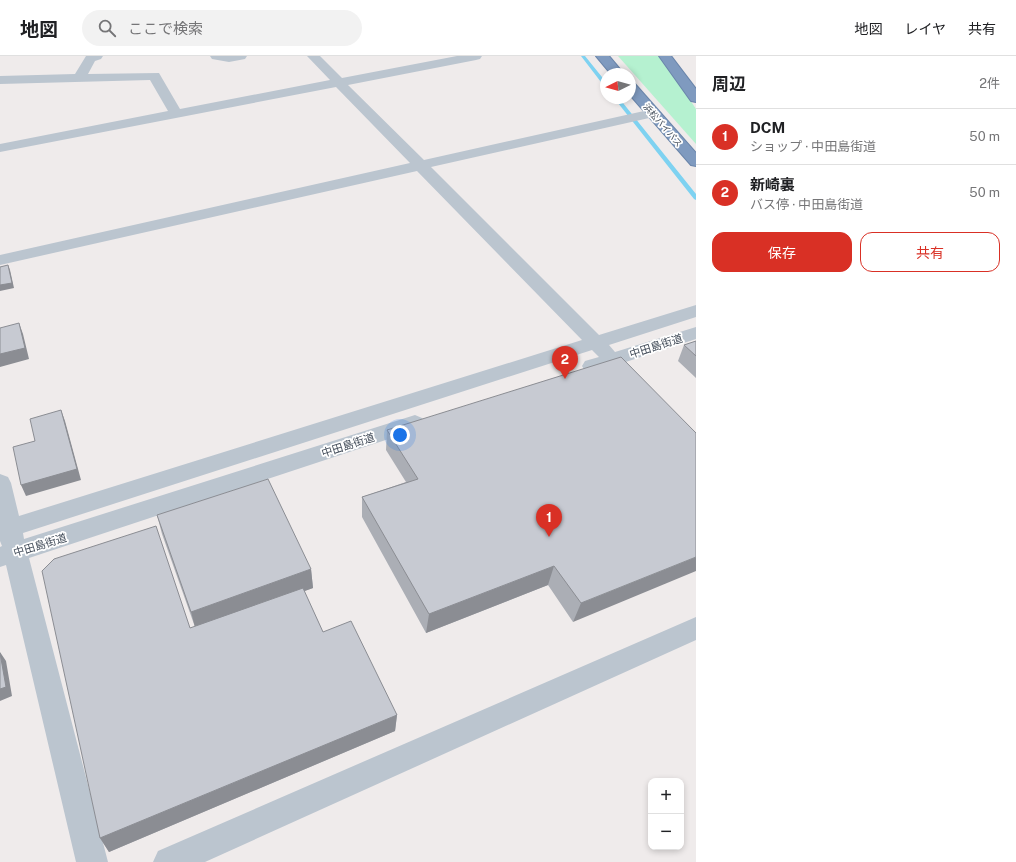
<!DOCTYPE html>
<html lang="ja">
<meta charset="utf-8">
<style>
:root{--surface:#fff;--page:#f2f2f2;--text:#202124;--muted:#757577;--line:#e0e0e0;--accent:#d93025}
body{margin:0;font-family:"Public Sans","Noto Sans JP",sans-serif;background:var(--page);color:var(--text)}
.controls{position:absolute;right:12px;bottom:12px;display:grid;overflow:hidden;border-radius:8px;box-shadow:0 2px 6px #0003}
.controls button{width:36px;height:36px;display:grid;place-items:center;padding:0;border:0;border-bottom:1px solid var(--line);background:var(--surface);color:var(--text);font:20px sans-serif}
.compass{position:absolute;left:600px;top:12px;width:36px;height:36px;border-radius:50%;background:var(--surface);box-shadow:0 2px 6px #0003;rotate:265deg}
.you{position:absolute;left:400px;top:379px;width:14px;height:14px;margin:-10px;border:3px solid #fff;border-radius:50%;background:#1a73e8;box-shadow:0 0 0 6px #1a73e833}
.badge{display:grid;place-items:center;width:26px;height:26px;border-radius:50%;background:var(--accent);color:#fff;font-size:13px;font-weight:700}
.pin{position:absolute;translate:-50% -33px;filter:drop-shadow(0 1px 2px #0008)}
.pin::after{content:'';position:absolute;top:21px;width:14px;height:12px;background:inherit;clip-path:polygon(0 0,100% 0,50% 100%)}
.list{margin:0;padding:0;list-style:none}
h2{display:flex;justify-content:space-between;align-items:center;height:52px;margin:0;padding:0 16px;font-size:17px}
h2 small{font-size:13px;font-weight:400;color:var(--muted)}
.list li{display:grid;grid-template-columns:26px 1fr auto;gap:12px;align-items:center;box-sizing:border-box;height:56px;padding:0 16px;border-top:1px solid var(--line)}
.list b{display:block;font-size:15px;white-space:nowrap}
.list p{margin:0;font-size:13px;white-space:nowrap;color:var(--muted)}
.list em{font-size:13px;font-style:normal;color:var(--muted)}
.actions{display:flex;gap:8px;padding:12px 16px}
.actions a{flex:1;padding:9px 0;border:1px solid var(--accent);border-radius:12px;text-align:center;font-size:14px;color:var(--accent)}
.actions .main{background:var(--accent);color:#fff}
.icon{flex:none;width:22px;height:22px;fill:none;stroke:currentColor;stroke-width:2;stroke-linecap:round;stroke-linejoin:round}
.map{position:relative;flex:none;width:696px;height:806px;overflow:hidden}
header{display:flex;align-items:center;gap:24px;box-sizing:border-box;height:56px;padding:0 20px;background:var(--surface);border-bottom:1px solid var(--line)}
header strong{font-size:19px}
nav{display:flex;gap:22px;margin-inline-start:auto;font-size:14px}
.search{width:280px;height:36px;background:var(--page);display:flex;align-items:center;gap:10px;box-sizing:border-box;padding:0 14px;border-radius:22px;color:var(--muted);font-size:15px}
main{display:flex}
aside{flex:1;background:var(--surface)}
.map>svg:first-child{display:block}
</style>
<header>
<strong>地図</strong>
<div class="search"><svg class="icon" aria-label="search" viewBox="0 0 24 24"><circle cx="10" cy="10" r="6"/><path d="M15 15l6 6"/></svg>ここで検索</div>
<nav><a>地図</a><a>レイヤ</a><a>共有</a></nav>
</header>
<main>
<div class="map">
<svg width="696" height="806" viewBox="0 0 696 806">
<rect width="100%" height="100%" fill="#efebeb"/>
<!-- green -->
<path fill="#b5f1d0" d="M618 0H658L669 12 696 53V88Z"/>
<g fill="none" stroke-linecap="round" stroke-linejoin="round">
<!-- stream -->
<path fill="#7ed2f1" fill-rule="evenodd" d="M581 0H585L606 26V30H604Z
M614 42H619L696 138V144L694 143Z"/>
<!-- highway casing -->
<g stroke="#6a85aa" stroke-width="2">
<path id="highway" d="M596 0H609L624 18H611Z
M659 0H671L696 33V46L691 45Z
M630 27 635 28 696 97V110L691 109 630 39Z"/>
</g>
<!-- minor -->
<path fill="#bbc5cf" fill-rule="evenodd" d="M86 0H103L101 3 95 5 88 18 159 17 180 53 330 24 307 0H320L342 22 457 0H482L480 3 476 4 348 29 424 104 653 53 658 54 660 57 658 60 431 111 599 279 696 249V261L609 289 615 296 696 271V283L592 317 585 315 582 310 585 305 599 301 592 294 23 477 24 483 415 359 422 362 426 367 422 372 29 502 108 806H76L6 509 0 511V491L2 490 0 485V418L8 421 11 427 19 460 582 284 417 115 0 209V199L410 107 336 31 0 96V88L168 55 150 24 0 28V20L75 18Z
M210 0H247L245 3 229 6 212 3Z
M696 561V584L205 806H153L158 795Z"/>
<!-- highway -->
<use href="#highway" fill="#7f9abf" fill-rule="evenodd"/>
</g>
<!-- wall -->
<path fill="#abaeb5" d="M696 285V322L678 305 684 289Z
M387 374 696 377 573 566 548 529 426 577 362 461V441L406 426 386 394Z
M157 459 311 513 313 532 304 535 323 576 397 659 395 675 109 796 100 782 190 572 195 571 162 478Z"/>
<!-- shaded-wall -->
<path fill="#8b8d93" d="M8 209 10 214 14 232 0 235V229Z
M19 267 23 278 29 303 0 311V298Z
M61 354 65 365 81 424 26 440 21 429Z
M696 501V515L573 566 581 547Z
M554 510 548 529 426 577 429 558Z
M311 513 313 532 196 575 191 556Z
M0 591V596L6 605 12 640 0 645Z
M397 659 395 675 109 796 100 782Z"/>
<!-- building -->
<path fill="#c7cad2" stroke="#8b8d93" d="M8 209 12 227 0 229V211Z
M19 267 25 292 0 298V272Z
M696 285V300L684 289Z
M621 301 696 377V501L581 547 554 510 429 558 362 441 418 423 387 374Z
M61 354 77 413 21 429 13 391 35 385 30 363Z
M268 423 311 513 191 556 157 459Z
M156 470 190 572 303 532 323 576 351 565 397 659 100 782 42 515 54 503Z
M0 597 6 631 0 633Z"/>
<g text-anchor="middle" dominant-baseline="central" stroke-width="3.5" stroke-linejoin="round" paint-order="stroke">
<!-- far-street labels -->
<g font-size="9" fill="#434d5a" stroke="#fff">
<text transform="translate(663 69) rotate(49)">浜松バイパス</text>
</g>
<!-- street labels -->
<g font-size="11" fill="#434d5a" stroke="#fff">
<text transform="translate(656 290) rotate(-18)">中田島街道</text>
<text transform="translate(348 389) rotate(-18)">中田島街道</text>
<text transform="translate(40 489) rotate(-17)">中田島街道</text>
</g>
</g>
</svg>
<div class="controls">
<button>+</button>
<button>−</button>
</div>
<svg class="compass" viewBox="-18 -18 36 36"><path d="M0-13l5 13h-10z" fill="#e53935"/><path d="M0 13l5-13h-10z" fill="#757577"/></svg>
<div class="you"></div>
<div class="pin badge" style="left:549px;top:481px">1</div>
<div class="pin badge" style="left:565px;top:323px">2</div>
</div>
<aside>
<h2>周辺<small>2件</small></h2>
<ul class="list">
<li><span class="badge">1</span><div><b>DCM</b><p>ショップ · 中田島街道</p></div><em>50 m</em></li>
<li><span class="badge">2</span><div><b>新崎裏</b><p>バス停 · 中田島街道</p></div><em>50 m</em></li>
</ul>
<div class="actions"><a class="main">保存</a><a>共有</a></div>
</aside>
</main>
